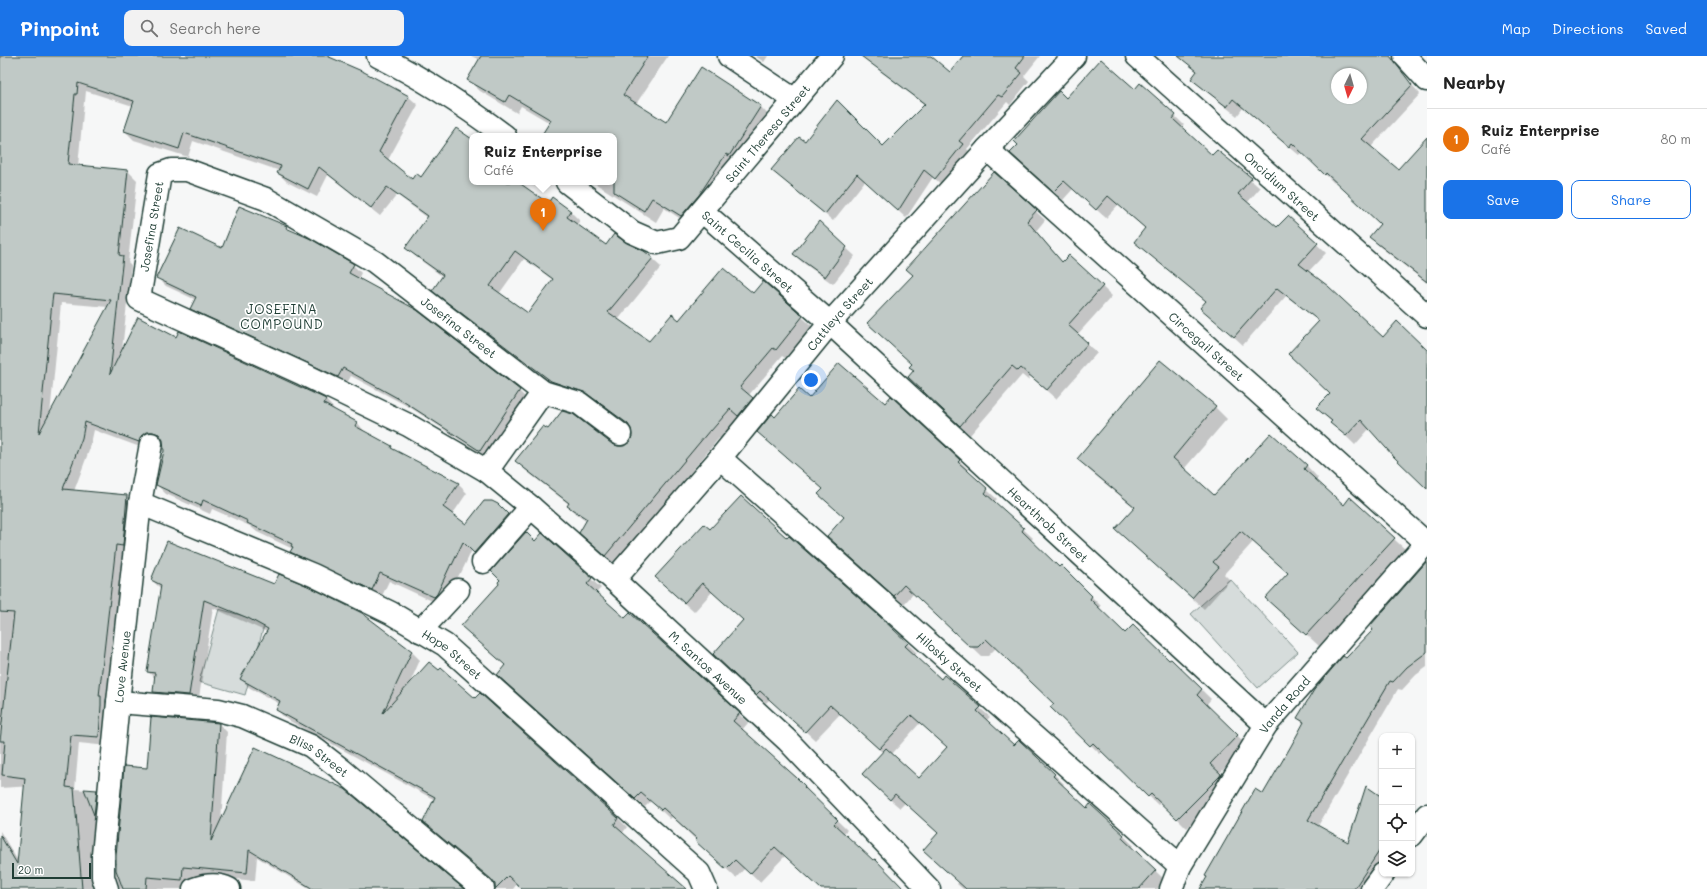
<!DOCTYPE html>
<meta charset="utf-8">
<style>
:root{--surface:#fff;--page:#f2f2f2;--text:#222;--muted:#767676;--line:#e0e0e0;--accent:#1a73e8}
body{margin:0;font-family:Mali,sans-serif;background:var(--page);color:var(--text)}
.controls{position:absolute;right:12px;bottom:12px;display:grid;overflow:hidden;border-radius:8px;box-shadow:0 1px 3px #0004}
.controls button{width:36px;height:36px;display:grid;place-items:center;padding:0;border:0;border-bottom:1px solid var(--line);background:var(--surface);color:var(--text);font:20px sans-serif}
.compass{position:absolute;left:1331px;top:12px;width:36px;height:36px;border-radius:50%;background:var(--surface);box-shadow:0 1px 3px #0004;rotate:185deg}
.scale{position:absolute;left:12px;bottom:10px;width:79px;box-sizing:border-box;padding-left:4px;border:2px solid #1f3d34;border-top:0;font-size:11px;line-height:14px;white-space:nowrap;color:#1f3d34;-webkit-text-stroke:3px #fff;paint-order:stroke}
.you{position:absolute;left:811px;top:324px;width:14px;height:14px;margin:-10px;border:3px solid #fff;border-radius:50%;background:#1a73e8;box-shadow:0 0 0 6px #1a73e833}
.badge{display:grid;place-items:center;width:26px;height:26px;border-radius:50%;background:var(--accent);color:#fff;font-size:13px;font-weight:700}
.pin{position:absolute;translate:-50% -33px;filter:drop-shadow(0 1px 2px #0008)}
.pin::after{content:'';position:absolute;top:21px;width:14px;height:12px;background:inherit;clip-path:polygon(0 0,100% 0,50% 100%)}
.popup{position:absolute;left:469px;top:77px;width:148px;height:52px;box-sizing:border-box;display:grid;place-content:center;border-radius:8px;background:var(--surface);filter:drop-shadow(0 1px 3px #0005);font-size:13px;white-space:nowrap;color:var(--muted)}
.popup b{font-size:15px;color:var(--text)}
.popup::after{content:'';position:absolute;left:50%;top:100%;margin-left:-8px;border:8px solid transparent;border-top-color:var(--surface)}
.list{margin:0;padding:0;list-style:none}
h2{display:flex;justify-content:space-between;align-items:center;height:52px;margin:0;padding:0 16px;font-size:17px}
h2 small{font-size:13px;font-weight:400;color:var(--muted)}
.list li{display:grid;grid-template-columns:26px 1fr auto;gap:12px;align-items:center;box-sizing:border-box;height:60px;padding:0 16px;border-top:1px solid var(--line)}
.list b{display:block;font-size:15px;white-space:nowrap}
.list p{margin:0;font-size:13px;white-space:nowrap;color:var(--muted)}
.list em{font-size:13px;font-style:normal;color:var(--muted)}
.actions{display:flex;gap:8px;padding:12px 16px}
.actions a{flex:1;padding:9px 0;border:1px solid var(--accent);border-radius:8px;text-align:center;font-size:14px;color:var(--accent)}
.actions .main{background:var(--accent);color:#fff}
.icon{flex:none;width:22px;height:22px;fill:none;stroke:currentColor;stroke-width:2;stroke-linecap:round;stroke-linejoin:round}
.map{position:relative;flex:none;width:1427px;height:833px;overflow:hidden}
header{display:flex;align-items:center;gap:24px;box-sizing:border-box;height:56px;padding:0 20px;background:var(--accent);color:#fff}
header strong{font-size:19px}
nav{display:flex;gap:22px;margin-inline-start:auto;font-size:14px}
.search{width:280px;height:36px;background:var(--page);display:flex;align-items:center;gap:10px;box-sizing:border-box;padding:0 14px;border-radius:8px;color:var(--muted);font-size:15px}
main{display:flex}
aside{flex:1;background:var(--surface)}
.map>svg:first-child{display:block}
</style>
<header>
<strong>Pinpoint</strong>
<div class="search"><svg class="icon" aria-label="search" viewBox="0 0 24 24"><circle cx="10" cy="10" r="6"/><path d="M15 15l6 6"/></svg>Search here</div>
<nav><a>Map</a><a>Directions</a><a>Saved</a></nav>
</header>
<main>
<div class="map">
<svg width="1427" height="833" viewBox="0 0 1427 833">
<rect width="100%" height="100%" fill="#f6f7f7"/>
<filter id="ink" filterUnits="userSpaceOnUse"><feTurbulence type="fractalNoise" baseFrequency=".025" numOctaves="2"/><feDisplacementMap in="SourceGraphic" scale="8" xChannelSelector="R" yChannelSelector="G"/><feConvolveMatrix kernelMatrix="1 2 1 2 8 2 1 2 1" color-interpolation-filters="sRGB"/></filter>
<g filter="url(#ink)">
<!-- green -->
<path fill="#d6dcdb" stroke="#7a8c88" d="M1230 523 1298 596 1258 632 1191 558Z
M219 553 265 566 245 639 199 626Z"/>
<!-- shadow -->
<path fill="#0003" fill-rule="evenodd" d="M0 0H313L363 17 409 41 418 49 388 104 413 124 421 122 472 84V126H517L548 148 552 143 571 156 580 165 576 169 606 190 652 203 661 211 618 264 649 286 679 266 753 238 763 226 812 270 785 302 782 300 748 340 761 352 739 361 721 383 719 382 615 508 590 486 587 466 577 459 568 450 570 449 525 414 517 405 548 375 618 391H625L631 386 633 380 632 373 596 345 561 334 442 243 434 234 443 221 415 200 406 192 428 162 397 139 380 160 328 119 317 141 287 126 278 117 280 115 193 85 188 101 134 84 125 75 133 50 86 35 85 46H84L78 110 128 115 137 124 128 206 131 209 122 295 177 283 180 277 326 344 334 353V354L357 366 365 376 391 391 397 396 458 428 467 437 452 459 467 469 497 449 516 468 484 505 472 494 461 517H460L443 550 389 525 381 542 300 505 292 496 293 493 257 476 250 470 212 453 210 458 166 438 157 429 165 395 164 385H156L148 394 94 374 90 392 74 435 127 440 136 449 107 690 79 687 75 733 96 735 105 744 100 833H0V775L18 805 33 730 0 732ZM524 203 553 224 528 259 499 238ZM61 247 108 251 50 359Z
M471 0H668L636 48 666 67 701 13 761 51 772 63 693 171 664 152 656 166 593 126H614V80H542L550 67 521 50 517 57 480 35 468 23 480 4Z
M755 0H768L764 6Z
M877 0H930L950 18 964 0H1040L1024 20 1029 25 1010 49 1007 46 967 93 971 97 943 130 933 121 906 162 865 125 833 165 781 122 805 87 883 91 925 49 880 15 872 7Z
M1181 0H1369L1398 13 1420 38 1371 91 1398 115 1427 83V227L1379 190 1370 181 1381 168 1336 125 1334 127 1302 95 1299 99 1243 52 1237 60 1202 32 1193 23 1197 16ZM1337 18H1361V42H1337Z
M1135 34 1175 60 1184 69 1181 72 1212 101 1217 95 1260 132 1247 147 1277 173 1288 161 1326 197 1308 216 1383 282 1427 296V432L1370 372 1355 389 1317 352 1332 338 1320 266 1286 240 1243 289 1202 252 1207 246 1135 186 1146 173 1118 149 1106 162 1073 133 1063 144 1021 106 1066 43Z
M994 117 1045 164 1036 175 1063 207 1069 200 1112 240 1077 279 1097 297 1056 343 1030 320 1028 324 1022 319 970 379 909 321 915 315 913 309 914 219Z
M819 167 855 200 833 228 802 206 794 198Z
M286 171 290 175 353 209 361 217 358 223 519 335 527 343 488 402 411 352 351 320 346 329 200 261 192 253 196 244 166 230 158 222 222 194Z
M891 341 969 414 967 416 997 443 994 446 1033 482 1030 485 1059 512 1061 511 1092 541 1101 550 1099 553 1125 578 1170 606 1171 604 1211 643 1206 649 1247 689 1219 718 1230 728 1187 772 1161 746 1158 749 1103 695 1100 698 1052 651 1055 648 996 592 988 600H981L914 537 904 548 837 489 845 461 824 433 758 376 775 362 809 343 885 348Z
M1215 351 1227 363 1184 413 1215 441 1271 378 1307 410 1318 422 1315 425 1344 450 1350 443 1406 494 1319 590 1267 542 1289 518 1253 486 1224 518 1230 524 1204 553 1116 473 1135 452 1090 415 1078 403Z
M710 474 787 483 907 587 917 597 914 600 941 624 945 620 980 652 990 661 986 665 1015 691 1054 718 1064 728 1062 730 1087 753 1090 750 1124 780 1133 789 1131 792 1165 824 1157 833H963L957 828 959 826 924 794 939 778 905 747 900 752 872 728 883 697 840 658 815 684 770 643 766 647 723 607 744 565 712 536 694 556 666 531ZM920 667 948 692 919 723 892 698Z
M542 479 601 532 596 537 739 658 748 667 742 674 797 722 813 740V741L847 774 843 778 902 833H822L785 800 760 826 745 812 736 822 672 761 670 763 651 745 645 751 507 628 506 610 472 580 535 487Z
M1427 506V611L1416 619 1402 634 1398 633 1318 770 1348 788 1382 742V809L1368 833H1201L1207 822 1206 820 1263 739 1304 668 1298 662 1346 603 1374 574Z
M152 524 411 595 420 604 409 629 618 762 627 771 622 778 685 833H523L517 828 513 833H496L494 827 424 766 435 744 286 663 277 654 280 648 250 632 241 623 267 576 213 552 198 648 164 645 155 636 156 623 148 616 161 533Z
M219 668 227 676 221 766 462 833H309L257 801 255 825 218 821 193 833H120L116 819V800L148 713Z"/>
<!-- building -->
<path fill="#c0c9c6" stroke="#1f3d34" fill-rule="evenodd" d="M0 0H327L364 16 409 40 379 96 412 123 416 117 421 121 456 72 472 83V126H518L548 147 552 141 571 155 567 161 606 189 614 178 627 187 644 195 653 202 608 256 649 285 672 258 679 264 723 212 753 237 763 225 803 260 776 294 773 292 740 331 753 342 738 360 730 353 711 375 710 374 605 500 579 477 587 463 567 450 569 447 515 405 543 370 548 373 562 355 573 358 612 388 618 390H624L630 386 632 380 631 373 628 368 586 337 551 325 432 235 443 219 405 192 428 160 387 131 371 152 319 111 308 133 277 117 281 110 184 77 179 93 124 75 134 45 78 27 77 38H75L68 108 128 114 119 199 123 200 110 318 138 261 176 281 179 275 326 343 324 348 357 366 355 370 392 390 391 392 459 427 443 451 466 468 484 445H492L498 448 508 458 474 497 463 486 452 509 451 508 437 538 434 541 380 517 372 534 290 496 293 491 291 490 292 488 247 467 248 465 203 444 201 450 156 429 164 395 163 384 159 378 153 376H146L141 380 139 386 85 366 82 382 63 433 127 439 123 490 116 489 99 640H101V649L99 681 71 679 66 731 74 732 82 833H0V779L17 808 25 722 2 719 5 685H0L14 557 0 556ZM515 195 553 223 528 257 490 230ZM53 238 111 244 39 377 52 246Z
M481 0H648L623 39 666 66 701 11 761 50 729 100 726 98 699 139 681 160 652 142 644 155 614 136V80H541L551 64 509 39 505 46 467 24Z
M861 0H931L950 16 963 0H1025L1016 12 1022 17 1002 41 998 39 959 85 963 88 935 123 924 114 898 155 857 118 825 158 771 114 799 81 805 85 837 44 883 90 925 48Z
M1178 0H1390L1412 29 1362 83 1398 113 1427 81V226L1369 181 1380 168 1326 117 1325 119 1292 87 1289 91 1233 43 1227 51 1191 23 1197 15ZM1337 18H1361V42H1337Z
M1101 3 1135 33 1140 27 1176 59 1173 63 1212 99 1217 94 1252 122 1238 138 1277 171 1288 160 1318 187 1299 208 1328 230 1383 281 1397 265 1427 294V433L1394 401 1361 364 1346 380 1330 367 1332 365 1316 352 1330 338 1288 298 1319 265 1277 232 1234 281 1200 252 1206 245 1134 186 1145 172 1108 140 1096 154 1064 125 1053 136 1010 97 1018 89 1014 85 1059 35 1066 42Z
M994 116 1037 154 1027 165 1062 206 1069 199 1103 230 1068 269 1088 287 1047 334 1021 312 1018 315 1012 310 960 370 908 321 914 314 909 311 912 308 867 267 913 219 906 213Z
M239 150 287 170 286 172 311 183 354 208 349 217 417 254 520 334 480 395 401 344 343 312 338 321 190 253 196 241 156 222 180 172 222 192Z
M819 165 847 191 825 221 793 198Z
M1160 304 1216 350 1173 402 1214 439 1271 377 1307 409 1304 413 1344 449 1350 441 1395 482 1306 579 1265 542 1288 517 1241 475 1213 506 1219 511 1192 542 1115 473 1135 451 1077 403Z
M839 307 885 347 891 340 944 389 960 404 958 406 988 433 985 437 1024 472 1022 475 1059 511 1061 509 1092 540 1090 543 1125 577 1133 569 1169 604 1171 603 1202 633 1197 639 1238 679 1210 708 1221 718 1220 720 1177 763 1151 738 1148 741 1093 687 1090 690 1050 651 1054 648 986 583 978 591H970L904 529 894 540 827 480 844 461 818 438 823 433 757 376 772 358 775 361 799 333 809 342Z
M741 440 787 482 789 480 877 558 908 587 905 590 941 623 944 619 981 651 977 655 1014 689 1019 684 1055 718 1053 720 1087 752 1090 748 1124 779 1122 782 1156 814 1139 833H966L923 794 938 777 895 738 890 744 862 718 886 692 919 722 947 691 911 659 879 693 830 649 805 676 760 635 756 639 713 598 743 564 702 527 684 547 655 521 704 468 710 473Z
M526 476 535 485 542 477 592 522 587 528 625 562 630 557 740 657 733 665 797 722 805 730 804 731 838 764 834 768 873 804 875 803 904 833H821L775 791 750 818 735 804 726 813 695 785 697 783 663 752 661 754 641 737 635 743 497 619 505 609 461 570 499 528 498 526 500 524 491 515Z
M167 485 274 528 279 518 308 530 362 557 412 595 383 657 429 606 439 614 441 612 475 642 480 637 618 762 614 769 687 833H522L508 820 495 833V828L491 823 423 766 435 741 276 654 280 645 240 623 268 573 248 562 204 544 189 639 153 636 155 617 147 616 161 529 151 524Z
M1427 505V596L1407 611 1393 626 1390 625 1308 764 1348 786 1366 730 1382 741V791L1354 833H1200L1207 821 1205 820 1255 733 1263 738 1291 690 1304 666 1297 662 1314 634 1343 600 1346 602 1373 574 1370 570Z
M151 661 219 667 211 785 255 691 345 733 464 833H313L249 794 247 817 183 811 182 824 147 821 146 833H123L116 814V800L124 710 147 712Z
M84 733 97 734 94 759Z"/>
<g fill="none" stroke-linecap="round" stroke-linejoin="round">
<!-- minor casing -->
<g stroke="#1f3d34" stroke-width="25">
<g id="minor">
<path d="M378 0C423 22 465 50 505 80"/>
<path d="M729 0 795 44"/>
<path id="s1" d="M1137 0 1427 260"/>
<path d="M1405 0 1427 24"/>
<path id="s2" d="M987 93 1426 487"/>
<path id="s3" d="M567 126 632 176 657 187 679 182 832 0"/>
<path id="s4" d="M702 155 830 267 1266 669"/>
<path id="s5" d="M720 402 1180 810"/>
<path d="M487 415 543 336"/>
<path id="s6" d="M140 447 313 519 391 557 445 589 699 817 706 833"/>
<path id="s7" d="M531 451 487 415 408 369 303 318 139 243 160 118 171 114H187L266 143 375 206 543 336 579 347 620 378"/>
<path id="s8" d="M483 506 531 451 614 524 787 684 929 833"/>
<path id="s9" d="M614 524 720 402 830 267 987 93 1074 0"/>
<path d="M420 575 458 534"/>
<path id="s10" d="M118 646 218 654 242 660 311 690 342 714 483 833"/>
<path d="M1412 779 1427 759"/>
<path id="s11" d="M107 833 103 821V799L118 646 140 447 151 388"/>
<path d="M194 833C205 829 217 827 229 833"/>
<path id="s12" d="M1171 833 1180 810 1266 669 1427 486"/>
<path d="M1372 833 1383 818"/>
</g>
</g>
<!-- minor -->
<use href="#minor" stroke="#fff" stroke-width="22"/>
</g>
</g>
<g text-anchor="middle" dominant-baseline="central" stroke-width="3.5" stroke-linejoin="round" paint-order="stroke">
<!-- street labels -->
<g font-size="12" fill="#1f3d34" stroke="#fff">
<text stroke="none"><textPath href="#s3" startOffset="269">Saint Theresa Street</textPath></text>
<text stroke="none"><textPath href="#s1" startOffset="195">Oncidium Street</textPath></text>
<text stroke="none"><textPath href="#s7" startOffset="519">Josefina Street</textPath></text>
<text stroke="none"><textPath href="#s4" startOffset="61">Saint Cecilia Street</textPath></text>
<text stroke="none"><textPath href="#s9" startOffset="349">Cattleya Street</textPath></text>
<text stroke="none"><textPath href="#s7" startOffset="916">Josefina Street</textPath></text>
<text stroke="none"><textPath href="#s2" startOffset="295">Circegail Street</textPath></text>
<text stroke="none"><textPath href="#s4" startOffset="467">Hearthrob Street</textPath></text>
<text stroke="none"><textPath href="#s6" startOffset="348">Hope Street</textPath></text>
<text stroke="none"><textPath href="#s5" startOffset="307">Hilosky Street</textPath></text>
<text stroke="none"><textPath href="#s11" startOffset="224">Love Avenue</textPath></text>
<text stroke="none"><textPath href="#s8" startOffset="312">M. Santos Avenue</textPath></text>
<text stroke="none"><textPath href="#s12" startOffset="217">Vanda Road</textPath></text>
<text stroke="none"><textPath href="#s10" startOffset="212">Bliss Street</textPath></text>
</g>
<!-- neighbourhood labels -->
<g font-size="13" letter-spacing="1" fill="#1f3d34" stroke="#fff">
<text x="282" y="252">JOSEFINA<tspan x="282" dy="15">COMPOUND</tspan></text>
</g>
</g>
</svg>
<div class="controls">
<button>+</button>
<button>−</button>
<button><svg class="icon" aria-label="locate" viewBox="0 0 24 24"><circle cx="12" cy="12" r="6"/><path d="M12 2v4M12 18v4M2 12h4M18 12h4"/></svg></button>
<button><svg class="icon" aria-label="layers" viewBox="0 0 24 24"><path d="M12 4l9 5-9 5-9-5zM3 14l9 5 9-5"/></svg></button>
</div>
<svg class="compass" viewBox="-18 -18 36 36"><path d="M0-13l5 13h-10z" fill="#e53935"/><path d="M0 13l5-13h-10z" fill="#767676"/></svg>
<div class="scale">20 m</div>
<div class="you"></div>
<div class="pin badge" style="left:543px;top:175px;background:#e8710a">1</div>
<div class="popup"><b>Ruiz Enterprise</b>Café</div>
</div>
<aside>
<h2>Nearby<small></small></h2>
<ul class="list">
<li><span class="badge" style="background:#e8710a">1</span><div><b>Ruiz Enterprise</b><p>Café</p></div><em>80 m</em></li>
</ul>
<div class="actions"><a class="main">Save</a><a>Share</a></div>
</aside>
</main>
